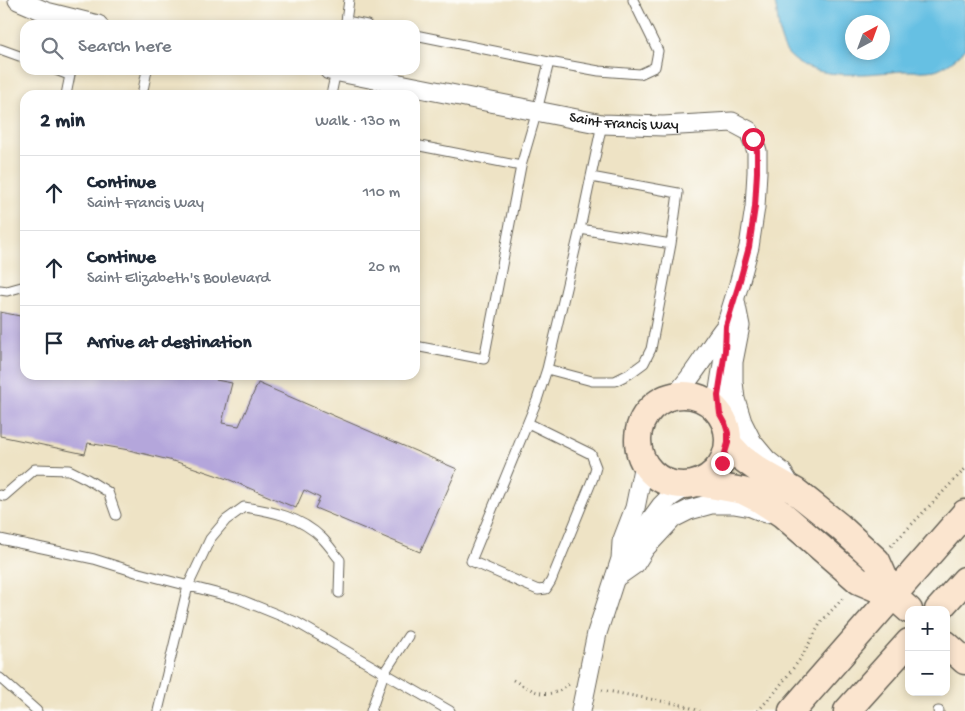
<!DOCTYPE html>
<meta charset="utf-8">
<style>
:root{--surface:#fff;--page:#f2f2f3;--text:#1f2937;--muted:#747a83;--line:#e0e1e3}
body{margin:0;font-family:"Gochi Hand",sans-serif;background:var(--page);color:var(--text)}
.controls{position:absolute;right:15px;bottom:15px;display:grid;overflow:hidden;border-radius:10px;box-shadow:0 2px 8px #0003}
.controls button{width:45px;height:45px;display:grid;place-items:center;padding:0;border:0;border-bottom:1px solid var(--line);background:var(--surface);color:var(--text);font:25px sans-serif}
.compass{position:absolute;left:845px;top:15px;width:45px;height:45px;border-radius:50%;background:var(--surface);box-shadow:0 2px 8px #0003;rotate:41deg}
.stop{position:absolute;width:15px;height:15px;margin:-11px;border:4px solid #e11d48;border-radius:50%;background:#fff}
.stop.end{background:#e11d48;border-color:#fff;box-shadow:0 1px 5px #0008}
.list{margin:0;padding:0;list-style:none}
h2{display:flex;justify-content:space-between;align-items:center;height:65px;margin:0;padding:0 20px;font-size:21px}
h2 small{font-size:16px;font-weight:400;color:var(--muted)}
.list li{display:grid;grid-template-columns:32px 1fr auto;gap:15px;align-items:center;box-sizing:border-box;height:75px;padding:0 20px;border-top:1px solid var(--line)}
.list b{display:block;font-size:19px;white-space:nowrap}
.list p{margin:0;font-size:16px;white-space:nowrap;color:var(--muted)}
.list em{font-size:16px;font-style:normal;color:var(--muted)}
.icon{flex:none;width:28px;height:28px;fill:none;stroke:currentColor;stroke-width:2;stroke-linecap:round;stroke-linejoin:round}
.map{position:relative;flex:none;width:965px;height:711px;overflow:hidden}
.search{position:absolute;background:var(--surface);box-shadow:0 2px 8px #0003;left:20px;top:20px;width:400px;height:55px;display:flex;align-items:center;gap:12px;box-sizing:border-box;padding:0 18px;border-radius:15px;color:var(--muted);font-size:19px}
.panel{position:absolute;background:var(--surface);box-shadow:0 2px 8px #0003;left:20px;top:90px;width:400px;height:290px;border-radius:15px}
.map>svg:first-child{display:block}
</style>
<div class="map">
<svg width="965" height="711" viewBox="0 0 965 711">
<rect width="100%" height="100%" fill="#fdfcf7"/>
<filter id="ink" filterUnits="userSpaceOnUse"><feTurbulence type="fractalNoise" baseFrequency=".02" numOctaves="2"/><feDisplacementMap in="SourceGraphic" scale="10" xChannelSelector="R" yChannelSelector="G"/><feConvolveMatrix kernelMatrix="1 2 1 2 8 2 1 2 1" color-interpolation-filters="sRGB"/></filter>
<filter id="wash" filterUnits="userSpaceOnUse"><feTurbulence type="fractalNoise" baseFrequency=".0096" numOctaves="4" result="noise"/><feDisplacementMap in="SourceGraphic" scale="20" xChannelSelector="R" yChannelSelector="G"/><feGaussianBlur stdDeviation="1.12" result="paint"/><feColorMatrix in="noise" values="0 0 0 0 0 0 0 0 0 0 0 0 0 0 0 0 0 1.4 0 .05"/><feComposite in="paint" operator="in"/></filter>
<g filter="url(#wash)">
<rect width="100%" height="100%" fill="#eee3c5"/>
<!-- water -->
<path fill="#66c0e3" stroke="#416e80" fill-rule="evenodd" d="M774 0H965V48C962 55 946 66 938 69 931 72 913 71 904 71 869 73 816 83 789 55 776 40 780 18 774 0ZM852 22H882V52H852Z"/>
<g id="blocks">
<!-- building -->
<path fill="#b4a6db" d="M0 312 25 317V375H218L216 380 232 383 222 423 239 426 258 383 457 469 420 552 315 508 320 498 304 490 296 508 230 480 177 462 129 450 88 443 85 454 0 436Z"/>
</g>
</g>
<g filter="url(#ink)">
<use href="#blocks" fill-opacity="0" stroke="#666257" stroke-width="1"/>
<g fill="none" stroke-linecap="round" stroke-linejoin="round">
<!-- lane casing -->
<g stroke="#666257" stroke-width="11">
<path id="lane" d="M346 21 349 0
M345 25 346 21 367 25
M415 35 549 62 537 111 521 166 415 145
M0 49 25 58
M549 62 599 71 640 74 655 67 658 51 633 0
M56 70 69 75
M66 95 71 70
M142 95 147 70
M331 95 336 71
M591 177 678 193 671 244 580 229 602 124
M580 229 547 369 592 381H615L629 374 644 363 651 349 671 244
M0 290 7 291 25 286
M415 346 484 359 521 166
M528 423 591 454 596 467 593 478 551 581 546 589 538 590 471 561 537 400 547 369
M0 495 4 496 35 469 69 470 87 479 108 492 116 515
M0 539 94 559 139 573 239 599 296 622 450 711
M0 678 37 711
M158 711 188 586 210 539 226 520 244 507C272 511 301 517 322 538 329 545 334 553 340 560L339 593
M371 711 384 673 408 636
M938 711H939"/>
</g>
<!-- street casing -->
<g stroke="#666257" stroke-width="21">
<g id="street">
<path d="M18 0 46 12 98 25"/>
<path id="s1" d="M329 70 602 124 663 126 732 122 749 131 757 151V172L755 207 749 247 739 284 726 326 725 351 718 396 720 414"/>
<path d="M735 301 740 326 733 362V382L735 399 742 422 752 442 767 460 782 472 787 480"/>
<path d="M675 395C696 374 708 348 726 326"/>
<path d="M628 551 661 506 670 497 689 485"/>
<path d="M615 578 635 564 645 548 673 518 689 510 711 504H734L751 507 766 513"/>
<path d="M581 711 597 633 621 559 622 542 635 508 644 464"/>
</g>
</g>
<!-- secondary casing -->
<g stroke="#666257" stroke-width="29">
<path id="secondary" d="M638 440a45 45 0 1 1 90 0a45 45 0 1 1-90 0Z
M728 443 742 458 760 471 795 491 809 502 839 526 877 561 892 595
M699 483 743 491 759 499 782 514 859 581 892 595 909 610
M938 610 965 580
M946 644 965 661
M792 711 965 513
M847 711 909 642"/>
</g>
<!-- path -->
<path stroke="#666257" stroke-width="3" stroke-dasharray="1 4" stroke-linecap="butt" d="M891 546 965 469
M513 680C533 691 548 702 569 684
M602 690 682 705 700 711
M758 711 775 692 801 658 821 622 845 596"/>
<!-- lane -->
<use href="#lane" stroke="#fff" stroke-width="9"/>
<!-- street -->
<use href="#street" stroke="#fff" stroke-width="19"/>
<!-- secondary -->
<use href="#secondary" stroke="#fbe5cf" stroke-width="26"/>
</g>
</g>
<g fill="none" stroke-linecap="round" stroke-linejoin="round" filter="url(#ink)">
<!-- route -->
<path stroke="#e11d48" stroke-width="6" d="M722 463 728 443V433L725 423 720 414 718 396 725 351 726 326 739 284 749 247 755 207 757 172V151L753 139"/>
</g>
<g text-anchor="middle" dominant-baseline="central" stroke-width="4.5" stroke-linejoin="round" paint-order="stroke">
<!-- street labels -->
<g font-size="15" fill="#1c1c1c" stroke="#fdfcf7">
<text stroke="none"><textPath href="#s1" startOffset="300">Saint Francis Way</textPath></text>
</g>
</g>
</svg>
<div class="controls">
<button>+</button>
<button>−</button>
</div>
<svg class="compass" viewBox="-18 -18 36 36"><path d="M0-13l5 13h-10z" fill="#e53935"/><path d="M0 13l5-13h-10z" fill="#747a83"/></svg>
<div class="stop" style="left:753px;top:139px"></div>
<div class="stop end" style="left:722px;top:463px"></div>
<div class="search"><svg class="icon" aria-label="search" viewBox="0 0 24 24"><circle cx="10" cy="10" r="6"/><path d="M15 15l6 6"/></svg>Search here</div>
<section class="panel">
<h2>2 min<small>Walk · 130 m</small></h2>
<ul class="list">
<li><svg class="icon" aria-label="ahead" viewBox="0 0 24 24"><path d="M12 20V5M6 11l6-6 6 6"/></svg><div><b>Continue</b><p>Saint Francis Way</p></div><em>110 m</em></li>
<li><svg class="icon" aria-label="ahead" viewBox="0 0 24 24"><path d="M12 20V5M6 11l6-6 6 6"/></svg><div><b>Continue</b><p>Saint Elizabeth's Boulevard</p></div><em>20 m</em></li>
<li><svg class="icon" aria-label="arrive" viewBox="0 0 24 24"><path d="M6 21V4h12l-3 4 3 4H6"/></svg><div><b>Arrive at destination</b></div></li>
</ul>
</section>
</div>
